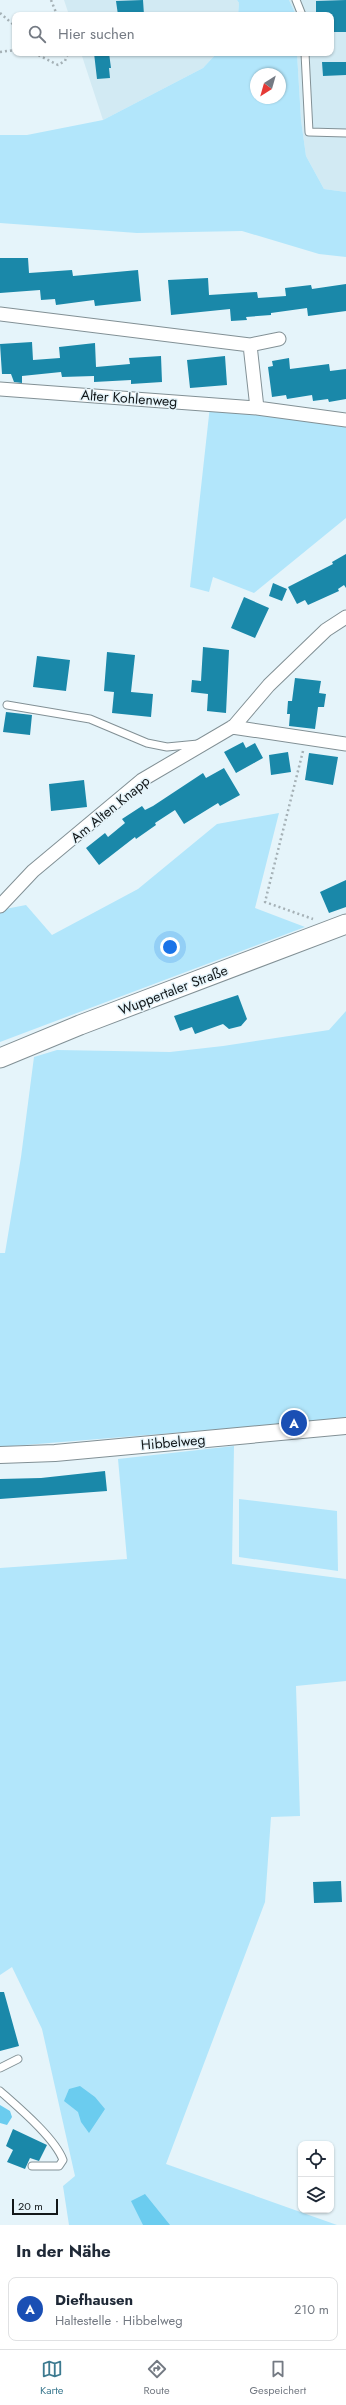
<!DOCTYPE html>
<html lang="de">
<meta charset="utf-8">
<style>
:root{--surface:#fff;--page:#f6f6f7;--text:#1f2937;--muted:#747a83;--line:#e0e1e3;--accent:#3d7a90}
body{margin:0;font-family:Jost,sans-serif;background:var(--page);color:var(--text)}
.controls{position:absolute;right:12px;bottom:12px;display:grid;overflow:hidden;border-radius:8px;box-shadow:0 1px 3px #0004}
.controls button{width:36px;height:36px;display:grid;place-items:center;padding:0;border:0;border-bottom:1px solid var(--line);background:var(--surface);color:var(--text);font:20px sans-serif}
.compass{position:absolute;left:250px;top:68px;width:36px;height:36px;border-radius:50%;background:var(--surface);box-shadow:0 1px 3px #0004;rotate:217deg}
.scale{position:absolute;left:12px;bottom:10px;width:46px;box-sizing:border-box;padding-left:4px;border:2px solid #121719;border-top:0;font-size:11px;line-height:14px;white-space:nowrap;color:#121719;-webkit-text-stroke:3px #e5f4fa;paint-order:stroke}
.you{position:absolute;left:170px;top:947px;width:14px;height:14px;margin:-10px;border:3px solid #fff;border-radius:50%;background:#1a73e8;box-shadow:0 0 0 6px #1a73e833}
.badge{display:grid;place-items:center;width:26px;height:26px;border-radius:50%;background:var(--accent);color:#fff;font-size:13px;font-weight:700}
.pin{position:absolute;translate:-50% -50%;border:2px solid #fff;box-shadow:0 1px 4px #0006}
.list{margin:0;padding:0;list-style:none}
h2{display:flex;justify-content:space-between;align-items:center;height:52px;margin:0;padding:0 16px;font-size:17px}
h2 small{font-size:13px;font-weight:400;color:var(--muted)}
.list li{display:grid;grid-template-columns:26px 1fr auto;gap:12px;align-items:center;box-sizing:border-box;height:64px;margin:0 8px 8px;padding:0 8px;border:1px solid var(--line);border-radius:8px}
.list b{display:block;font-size:15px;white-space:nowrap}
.list p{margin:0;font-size:13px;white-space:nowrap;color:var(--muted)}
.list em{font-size:13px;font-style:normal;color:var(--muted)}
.icon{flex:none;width:22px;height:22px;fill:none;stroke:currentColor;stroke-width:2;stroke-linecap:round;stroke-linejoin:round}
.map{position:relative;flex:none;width:346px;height:2225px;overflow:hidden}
.search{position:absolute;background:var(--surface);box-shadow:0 1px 3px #0004;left:12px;right:12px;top:12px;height:44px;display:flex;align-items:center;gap:10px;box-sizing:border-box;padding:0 14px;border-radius:8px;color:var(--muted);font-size:15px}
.sheet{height:124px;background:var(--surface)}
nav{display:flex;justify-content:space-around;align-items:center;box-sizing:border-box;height:56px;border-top:1px solid var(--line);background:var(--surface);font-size:11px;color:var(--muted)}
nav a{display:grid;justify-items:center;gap:2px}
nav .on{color:var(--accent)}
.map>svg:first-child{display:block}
</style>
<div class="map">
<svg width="346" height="2225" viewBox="0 0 346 2225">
<rect width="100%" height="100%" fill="#e5f4fa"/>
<!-- built -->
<path fill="#d2eaf3" d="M64 0H237L239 3 238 15H69Z
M289 0H346V192L324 189 306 156 301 120 297 53H331V15H296Z
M81 53H217L203 68 103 120Z"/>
<!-- green -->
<path fill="#b2e6fb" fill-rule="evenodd" d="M237 0H289L296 15H238L239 3Z
M217 53H297L301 120 306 156 324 189 346 192V257L319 254 242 231 137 233 0 223V135H27L103 120 203 68ZM256 74H280V98H256Z
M210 406 346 422V518L254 593 213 577 209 592 190 587Z
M279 813 255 908 305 927 0 1042V910L26 905 52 935 138 889 217 824Z
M346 1011V1419L0 1447V1253H5L21 1157 34 1057 57 1050 170 1052 223 1046 329 1030Z
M234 1446 232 1564 346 1579V1681L296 1686 300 1816 271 1817 265 1902 166 2164 337 2225H69L63 2186 75 2176 42 2029 12 1967 0 1975V1568L127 1559 118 1459Z
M239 1499 337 1511 338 1571 239 1557Z"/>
<!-- water -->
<path fill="#6bccef" d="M80 2086 95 2097 105 2109 89 2133 81 2122 78 2112 64 2101 69 2089Z
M0 2105 10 2111 12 2117 7 2125 0 2123Z
M145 2194 170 2225H143L131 2201Z"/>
<!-- building -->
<path fill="#1a88a9" d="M143 0 144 15H118L116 1Z
M346 0V32H331V15H316V1Z
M94 53H109L111 68H109L110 78 97 79Z
M322 62H346V75L323 76Z
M0 258H28L29 273 72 270 73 276 138 270 141 301 95 306 94 300 56 305 55 299 41 300 40 290 0 293Z
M208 278 209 295 257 292 258 298 286 296 285 288 311 285 312 289 346 284V311L308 316 307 308 271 313V315L246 317 247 320 231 321 230 309 171 315 168 280Z
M32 342 33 360 60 358 59 347 95 343 96 367 130 364 129 358 161 356 162 382 131 384V380L94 382V376L62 377 61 372 22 376V383L14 382 11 374H2L0 344Z
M225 356 227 385 190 388 187 360Z
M289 358 290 369 329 364 330 371 346 369V399L329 402 328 399 313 401 312 395 287 399 286 395 272 397 268 367 273 366 272 361Z
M346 554V588L344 585 338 589 339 591 308 605 305 600 297 604 288 587 333 564 332 562Z
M273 583 287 589 282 601 269 596Z
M244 597 269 608 255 638 231 628Z
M203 647 229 650 226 713 207 711 208 694 191 692 192 680 201 681Z
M107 652 135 655 131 692 153 694 151 717 112 713 114 692 104 691Z
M37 656 70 660 66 691 33 687Z
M295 678 321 681 319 693 326 694 324 707H318L315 729 289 726 290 714H287L288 701H292Z
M6 712 32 715 30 735 3 732Z
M243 742 246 748 255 743 263 758 236 773 224 752Z
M288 752 291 772 271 775 269 755Z
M309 753 338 757 333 785 305 780Z
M224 768 240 795 220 806 218 803 184 824 175 810 155 823 156 825 136 839 135 837 99 865 86 848 105 833 108 837 125 823 122 819 142 806 145 810 153 806 203 773 206 778Z
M84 780 87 807 51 811 49 784Z
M346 880V907L329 913 320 892Z
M238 995 247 1019 241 1026 229 1029 223 1024 195 1034 192 1027 180 1031 174 1016Z
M105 1471 107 1491 0 1499V1479L41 1478Z
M341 1881 342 1902 314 1903 313 1882Z
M0 1992H4L19 2046 0 2051Z
M13 2129 47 2145 39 2161 30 2158 25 2169 7 2162 13 2150 6 2146Z"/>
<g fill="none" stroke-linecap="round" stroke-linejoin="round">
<!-- service casing -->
<g stroke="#829095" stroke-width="9">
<path id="service" d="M296 0 302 15
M305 53 309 132 346 133
M7 705 90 719 147 743 167 747 198 744
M0 2068 18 2059
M0 2091C18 2107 55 2138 63 2160L59 2166H32"/>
</g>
<!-- minor casing -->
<g stroke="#829095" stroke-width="15">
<path id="minor" d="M0 314 250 345 279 339
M250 345 257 408
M0 389 257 408 346 420
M232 727 346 744
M0 906 33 871 142 780 234 726 269 685 326 630 346 617"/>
</g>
<!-- tertiary casing -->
<g stroke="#829095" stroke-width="18">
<path id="tertiary" d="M0 1455 55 1453 346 1426"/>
</g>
<!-- secondary casing -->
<g stroke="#829095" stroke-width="21">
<path id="secondary" d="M0 1058 80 1025 346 924"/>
</g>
<!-- path -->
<path stroke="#a5b1b6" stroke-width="2.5" stroke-dasharray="2 3" stroke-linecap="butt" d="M51 0 57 15
M0 13 15 26
M0 52 15 50
M34 53 58 65 65 61 68 53
M303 751 265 902 313 919"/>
<!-- service -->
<use href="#service" stroke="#fff" stroke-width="7"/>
<!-- minor -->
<use href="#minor" stroke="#fff" stroke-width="13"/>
<!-- tertiary -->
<use href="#tertiary" stroke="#fff" stroke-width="16"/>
<!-- secondary -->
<use href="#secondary" stroke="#fff" stroke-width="19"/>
</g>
<g text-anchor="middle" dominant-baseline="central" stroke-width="3" stroke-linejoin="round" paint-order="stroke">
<!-- street labels -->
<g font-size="14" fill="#121719" stroke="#e5f4fa">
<text transform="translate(129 398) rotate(4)">Alter Kohlenweg</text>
<text transform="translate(110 809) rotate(-39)">Am Alten Knapp</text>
<text transform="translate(173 990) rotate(-21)">Wuppertaler Straße</text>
<text transform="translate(173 1442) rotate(-5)">Hibbelweg</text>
</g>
</g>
</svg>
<div class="controls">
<button><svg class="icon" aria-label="locate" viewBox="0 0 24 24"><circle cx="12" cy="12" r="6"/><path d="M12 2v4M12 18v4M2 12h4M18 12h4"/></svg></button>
<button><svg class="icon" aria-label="layers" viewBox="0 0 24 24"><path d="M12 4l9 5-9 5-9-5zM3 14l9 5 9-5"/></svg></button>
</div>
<svg class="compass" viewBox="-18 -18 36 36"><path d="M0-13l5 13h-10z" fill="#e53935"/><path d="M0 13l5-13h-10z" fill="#747a83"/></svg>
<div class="scale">20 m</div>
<div class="you"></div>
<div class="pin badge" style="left:294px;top:1423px;background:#1a4fb4">A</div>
<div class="search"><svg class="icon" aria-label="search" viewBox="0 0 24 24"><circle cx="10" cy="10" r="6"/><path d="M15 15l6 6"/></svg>Hier suchen</div>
</div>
<section class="sheet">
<h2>In der Nähe<small></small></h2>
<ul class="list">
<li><span class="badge" style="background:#1a4fb4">A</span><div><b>Diefhausen</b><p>Haltestelle · Hibbelweg</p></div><em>210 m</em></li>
</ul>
</section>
<nav>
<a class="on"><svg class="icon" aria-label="map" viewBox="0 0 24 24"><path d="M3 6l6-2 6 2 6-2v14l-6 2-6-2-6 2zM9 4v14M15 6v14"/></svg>Karte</a>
<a><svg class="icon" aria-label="directions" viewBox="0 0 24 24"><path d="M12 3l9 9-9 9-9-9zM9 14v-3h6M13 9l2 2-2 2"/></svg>Route</a>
<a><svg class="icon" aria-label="saved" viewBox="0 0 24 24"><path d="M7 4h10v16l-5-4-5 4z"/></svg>Gespeichert</a>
</nav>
